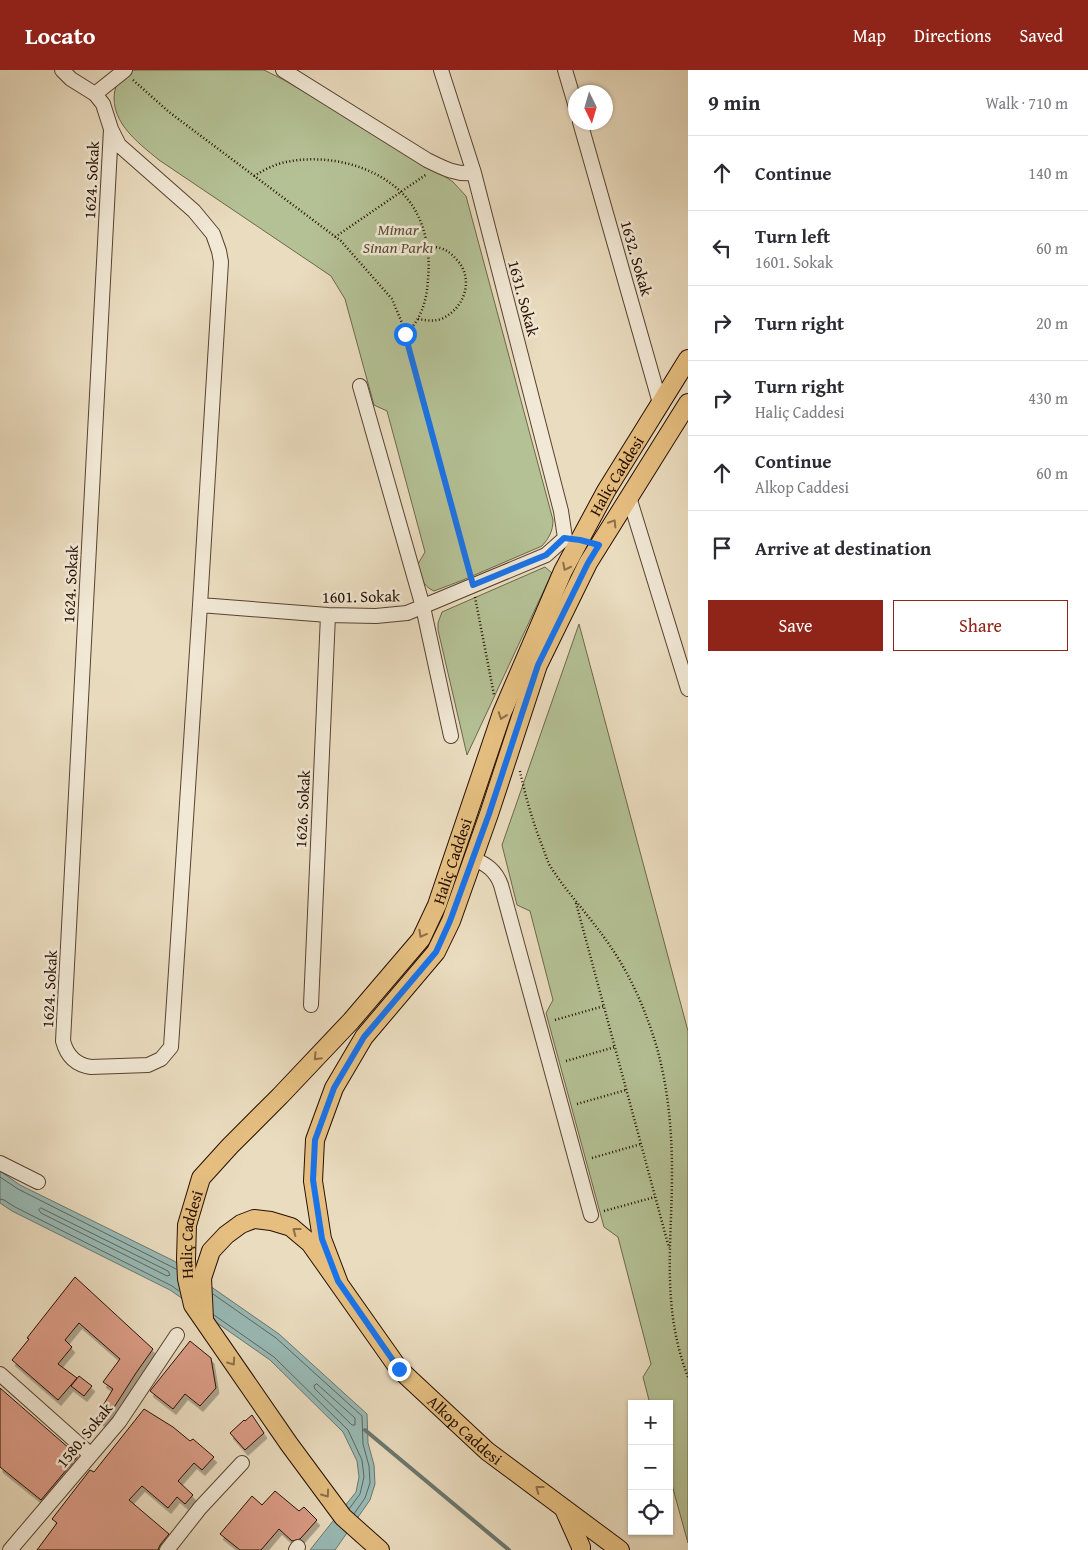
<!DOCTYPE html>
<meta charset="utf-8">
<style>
:root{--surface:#fff;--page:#f2f2f3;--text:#2b2b33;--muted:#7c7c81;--line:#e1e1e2;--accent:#8f2418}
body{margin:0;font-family:"Gentium Book Plus",serif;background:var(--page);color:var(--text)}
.controls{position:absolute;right:15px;bottom:15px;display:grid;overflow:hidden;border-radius:0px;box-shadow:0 1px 4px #0004}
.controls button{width:45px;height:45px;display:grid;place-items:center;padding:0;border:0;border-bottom:1px solid var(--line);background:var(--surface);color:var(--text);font:25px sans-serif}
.compass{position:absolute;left:568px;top:15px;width:45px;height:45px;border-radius:50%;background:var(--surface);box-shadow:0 1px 4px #0004;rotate:175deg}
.stop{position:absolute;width:15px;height:15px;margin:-11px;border:4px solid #1a73e8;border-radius:50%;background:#fff}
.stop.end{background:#1a73e8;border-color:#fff;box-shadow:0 1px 5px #0008}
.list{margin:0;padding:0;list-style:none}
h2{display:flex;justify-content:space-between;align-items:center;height:65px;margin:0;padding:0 20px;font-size:21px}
h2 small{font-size:16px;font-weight:400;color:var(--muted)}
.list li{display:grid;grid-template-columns:32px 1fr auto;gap:15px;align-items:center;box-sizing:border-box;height:75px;padding:0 20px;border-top:1px solid var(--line)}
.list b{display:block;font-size:19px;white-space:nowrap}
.list p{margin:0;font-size:16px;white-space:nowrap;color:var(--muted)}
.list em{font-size:16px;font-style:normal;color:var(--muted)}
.actions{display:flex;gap:10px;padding:15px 20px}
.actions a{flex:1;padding:11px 0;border:1px solid var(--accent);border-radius:0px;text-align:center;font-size:18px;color:var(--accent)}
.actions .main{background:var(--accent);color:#fff}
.icon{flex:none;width:28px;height:28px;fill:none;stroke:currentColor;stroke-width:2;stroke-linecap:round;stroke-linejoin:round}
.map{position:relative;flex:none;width:688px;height:1480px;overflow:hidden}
header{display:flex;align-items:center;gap:30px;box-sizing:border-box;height:70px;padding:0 25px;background:var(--accent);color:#fff}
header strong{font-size:24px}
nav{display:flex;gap:28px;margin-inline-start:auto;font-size:18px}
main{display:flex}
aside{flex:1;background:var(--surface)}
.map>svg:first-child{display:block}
</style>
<header>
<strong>Locato</strong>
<nav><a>Map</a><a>Directions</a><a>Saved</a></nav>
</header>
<main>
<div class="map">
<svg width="688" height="1480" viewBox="0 0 688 1480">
<defs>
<filter id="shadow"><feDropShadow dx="3" dy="5.5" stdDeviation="0" flood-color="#0004"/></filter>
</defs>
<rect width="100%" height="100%" fill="#eadcbf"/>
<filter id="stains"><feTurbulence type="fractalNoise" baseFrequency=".004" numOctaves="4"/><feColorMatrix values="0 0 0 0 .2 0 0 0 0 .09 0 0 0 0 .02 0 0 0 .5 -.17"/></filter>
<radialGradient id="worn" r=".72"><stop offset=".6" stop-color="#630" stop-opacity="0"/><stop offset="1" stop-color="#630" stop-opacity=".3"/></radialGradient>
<!-- green -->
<path fill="#b4c195" stroke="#6d684b" d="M127 0H264L284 10 434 99 453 112 466 126 553 450C553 461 549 468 542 476L463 510 434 521C422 516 421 506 418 494L425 482 387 341 374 335 345 229 331 206 159 90C137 72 106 49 116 16 117 10 124 5 127 0Z
M545 497 552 503 467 685 438 560V553L442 542Z
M579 554 688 961V1473L669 1404V1334H650L643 1307 651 1294 618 1167 604 1157 546 943 553 930 530 841 517 835 502 775Z"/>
<!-- water -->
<path fill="#98bab6" stroke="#6a766e" d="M0 1101 20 1115 174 1191 279 1264 367 1344 368 1373 374 1395 375 1414 370 1430 335 1480H310L356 1422 359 1407 357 1391 343 1362 270 1290 170 1220 12 1141 0 1133Z"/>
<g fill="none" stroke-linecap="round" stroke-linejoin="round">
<!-- shore -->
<path stroke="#5f645c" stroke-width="1" d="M0 1107 18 1119 176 1199
M0 1129 4 1130 15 1137 172 1216 179 1221
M41 1138 168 1201 170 1205 167 1206 41 1143 39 1140Z
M213 1224 276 1268 362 1346 363 1374 369 1396 370 1413 365 1428 354 1444
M214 1245 274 1287 348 1360 362 1390 364 1407 360 1424 349 1439
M317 1314 355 1348V1355H352L315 1319 314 1316Z"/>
<!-- stream -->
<path stroke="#6a766e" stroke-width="4" d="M365 1360 509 1480"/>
</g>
<!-- building -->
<path fill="#da9b85" stroke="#260f01" filter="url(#shadow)" d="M75 1207 153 1279 136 1303 104 1353 96 1347 113 1319 103 1312 120 1289 79 1253 65 1270 72 1277 58 1294 77 1308 58 1330 12 1290 29 1269 27 1268Z
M190 1271 211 1288 216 1318 200 1336 185 1324 173 1339 150 1321Z
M79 1306 92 1316 84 1326 71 1316Z
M0 1318 78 1386 41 1430 0 1397Z
M144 1339 173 1357 190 1371 193 1369 214 1387 202 1400 194 1393 178 1411 193 1425 185 1434 177 1427 168 1438 142 1416 129 1430 169 1464 160 1475 158 1480H37L57 1453 52 1449 90 1400 94 1402Z
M252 1345 264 1363 245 1380 230 1363 244 1350 245 1351Z
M275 1421 299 1441 304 1437 317 1450 300 1469 292 1471 279 1459 261 1480H240L220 1464 252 1426 262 1435Z"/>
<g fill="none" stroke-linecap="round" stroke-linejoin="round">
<!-- minor casing -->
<g stroke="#574230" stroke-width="16">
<path id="minor" d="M62 0 71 9 95 24 103 34 111 59 119 75 194 141 213 164 219 181 221 192 200 535 171 977 161 989 148 995 91 997C76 995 67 986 63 971L111 59
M283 0 427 90C443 98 456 105 474 103
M565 0 576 37
M95 24 125 0
M580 52 660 333
M360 316 423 537 451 666
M629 427 688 619
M200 535 328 545 376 546 407 543 546 485 565 468 561 441 474 103 441 0
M473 789C487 794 496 801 501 815L591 1145
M311 935 328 545
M0 1093 38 1112
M0 1304 91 1385
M10 1480 119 1352 177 1265
M167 1480 200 1438 242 1393
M296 1480 298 1477"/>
</g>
<!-- major casing -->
<g stroke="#260f01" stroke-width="20">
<g id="major">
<path d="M338 1211 322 1169 313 1111 315 1070 334 1018 364 967 436 882 451 851 489 744 538 595 588 493 688 333"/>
<path id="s1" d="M204 1249 202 1208 211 1181 226 1165 241 1154 254 1149 271 1151 291 1157 310 1173 399 1299 487 1381 620 1480"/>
<path d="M564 1439 581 1477V1480"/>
<path id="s2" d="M380 1480 343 1447 289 1374 193 1235 187 1209 186 1189 187 1155 201 1108 230 1076 280 1026 351 951 421 869 437 835 502 643 563 501 606 421 688 289"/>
</g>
</g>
<!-- path -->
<path stroke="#260f01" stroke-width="2.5" stroke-dasharray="1 2.5" stroke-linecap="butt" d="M133 10 169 42 341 171 392 229 402 253 471 504
M254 106C264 100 275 94 286 92 325 84 371 94 400 121 424 143 431 179 428 209 427 230 421 251 405 264
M335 167 427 104
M418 249C425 250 433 252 441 249 465 239 475 208 456 189 452 184 447 180 440 178 437 177 432 177 429 177
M475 527 494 625
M520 701C525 725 532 749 541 773 544 780 546 787 549 794 562 816 579 834 594 854 625 893 643 931 657 978 668 1018 672 1060 672 1102 672 1174 661 1237 688 1307
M576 833 669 1178
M555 950 604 936
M566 991 615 977
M577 1034 626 1020
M592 1088 641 1074
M604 1141 655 1127"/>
<!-- minor -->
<use href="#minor" stroke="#f1e8d5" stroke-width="14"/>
<!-- major -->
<use href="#major" stroke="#e5be80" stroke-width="18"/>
</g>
<!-- one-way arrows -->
<defs><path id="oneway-chevron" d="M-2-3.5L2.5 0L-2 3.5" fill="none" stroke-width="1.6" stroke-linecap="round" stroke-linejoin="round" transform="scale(1.25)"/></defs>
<g stroke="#8f6f47">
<use href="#oneway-chevron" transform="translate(613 453) rotate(-58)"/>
<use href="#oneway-chevron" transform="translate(566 497) rotate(117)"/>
<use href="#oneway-chevron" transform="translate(502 646) rotate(110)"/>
<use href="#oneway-chevron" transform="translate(422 864) rotate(119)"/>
<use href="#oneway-chevron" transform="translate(317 987) rotate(134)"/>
<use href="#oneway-chevron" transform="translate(296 1161) rotate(-143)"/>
<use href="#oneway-chevron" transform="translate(232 1292) rotate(55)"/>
<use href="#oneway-chevron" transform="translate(539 1419) rotate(-143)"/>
<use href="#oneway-chevron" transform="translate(326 1424) rotate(54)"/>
</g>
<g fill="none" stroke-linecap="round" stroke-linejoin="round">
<!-- route -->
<path stroke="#1a73e8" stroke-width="6" d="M399 1299 338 1211 322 1169 313 1110 315 1070 334 1018 364 967 436 882 450 851 489 744 538 595 588 493 599 475 580 470 564 468 546 485 473 515 405 264"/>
</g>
<g text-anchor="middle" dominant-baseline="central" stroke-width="5" stroke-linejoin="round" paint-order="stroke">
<!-- street labels -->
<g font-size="16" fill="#260f01" stroke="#f1e8d5">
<text transform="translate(91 110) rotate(-87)">1624. Sokak</text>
<text transform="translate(637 188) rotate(74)">1632. Sokak</text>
<text transform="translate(524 228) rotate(75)">1631. Sokak</text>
<text stroke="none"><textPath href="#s2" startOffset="1268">Haliç Caddesi</textPath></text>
<text transform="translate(70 514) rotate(-87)">1624. Sokak</text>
<text transform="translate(361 526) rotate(-1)">1601. Sokak</text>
<text transform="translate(302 739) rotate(-87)">1626. Sokak</text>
<text stroke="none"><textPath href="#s2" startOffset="848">Haliç Caddesi</textPath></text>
<text transform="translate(49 919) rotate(-87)">1624. Sokak</text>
<text stroke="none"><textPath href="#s2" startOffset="381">Haliç Caddesi</textPath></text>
<text stroke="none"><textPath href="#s1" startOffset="431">Alkop Caddesi</textPath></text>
<text transform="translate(84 1365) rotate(-51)">1580. Sokak</text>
</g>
<!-- park labels -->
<g font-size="16" font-style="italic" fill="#584d35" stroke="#f1e8d5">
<text x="398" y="159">Mimar<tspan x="398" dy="18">Sinan Parkı</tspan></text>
</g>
</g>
<rect width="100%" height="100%" filter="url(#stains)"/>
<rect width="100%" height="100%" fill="url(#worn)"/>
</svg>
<div class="controls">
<button>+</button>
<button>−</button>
<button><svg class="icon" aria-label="locate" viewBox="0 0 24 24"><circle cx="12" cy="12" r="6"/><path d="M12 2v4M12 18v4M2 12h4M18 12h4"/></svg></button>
</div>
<svg class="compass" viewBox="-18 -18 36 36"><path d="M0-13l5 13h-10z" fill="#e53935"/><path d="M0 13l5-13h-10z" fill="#7c7c81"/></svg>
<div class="stop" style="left:405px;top:264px"></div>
<div class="stop end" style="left:399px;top:1299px"></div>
</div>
<aside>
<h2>9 min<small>Walk · 710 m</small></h2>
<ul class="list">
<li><svg class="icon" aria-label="ahead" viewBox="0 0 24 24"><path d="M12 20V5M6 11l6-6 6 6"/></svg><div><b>Continue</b></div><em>140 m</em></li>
<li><svg class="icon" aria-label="left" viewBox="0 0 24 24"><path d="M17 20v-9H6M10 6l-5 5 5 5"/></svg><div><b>Turn left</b><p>1601. Sokak</p></div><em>60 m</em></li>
<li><svg class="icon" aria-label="right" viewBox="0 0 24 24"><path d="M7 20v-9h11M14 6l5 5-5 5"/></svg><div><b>Turn right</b></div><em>20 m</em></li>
<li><svg class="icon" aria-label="right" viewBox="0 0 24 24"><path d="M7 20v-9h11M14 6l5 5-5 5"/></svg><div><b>Turn right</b><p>Haliç Caddesi</p></div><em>430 m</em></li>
<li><svg class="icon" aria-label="ahead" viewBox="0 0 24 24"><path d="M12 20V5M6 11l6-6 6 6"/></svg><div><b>Continue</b><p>Alkop Caddesi</p></div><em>60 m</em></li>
<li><svg class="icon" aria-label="arrive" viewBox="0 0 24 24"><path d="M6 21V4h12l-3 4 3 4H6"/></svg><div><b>Arrive at destination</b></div></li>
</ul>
<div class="actions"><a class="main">Save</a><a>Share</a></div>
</aside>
</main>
